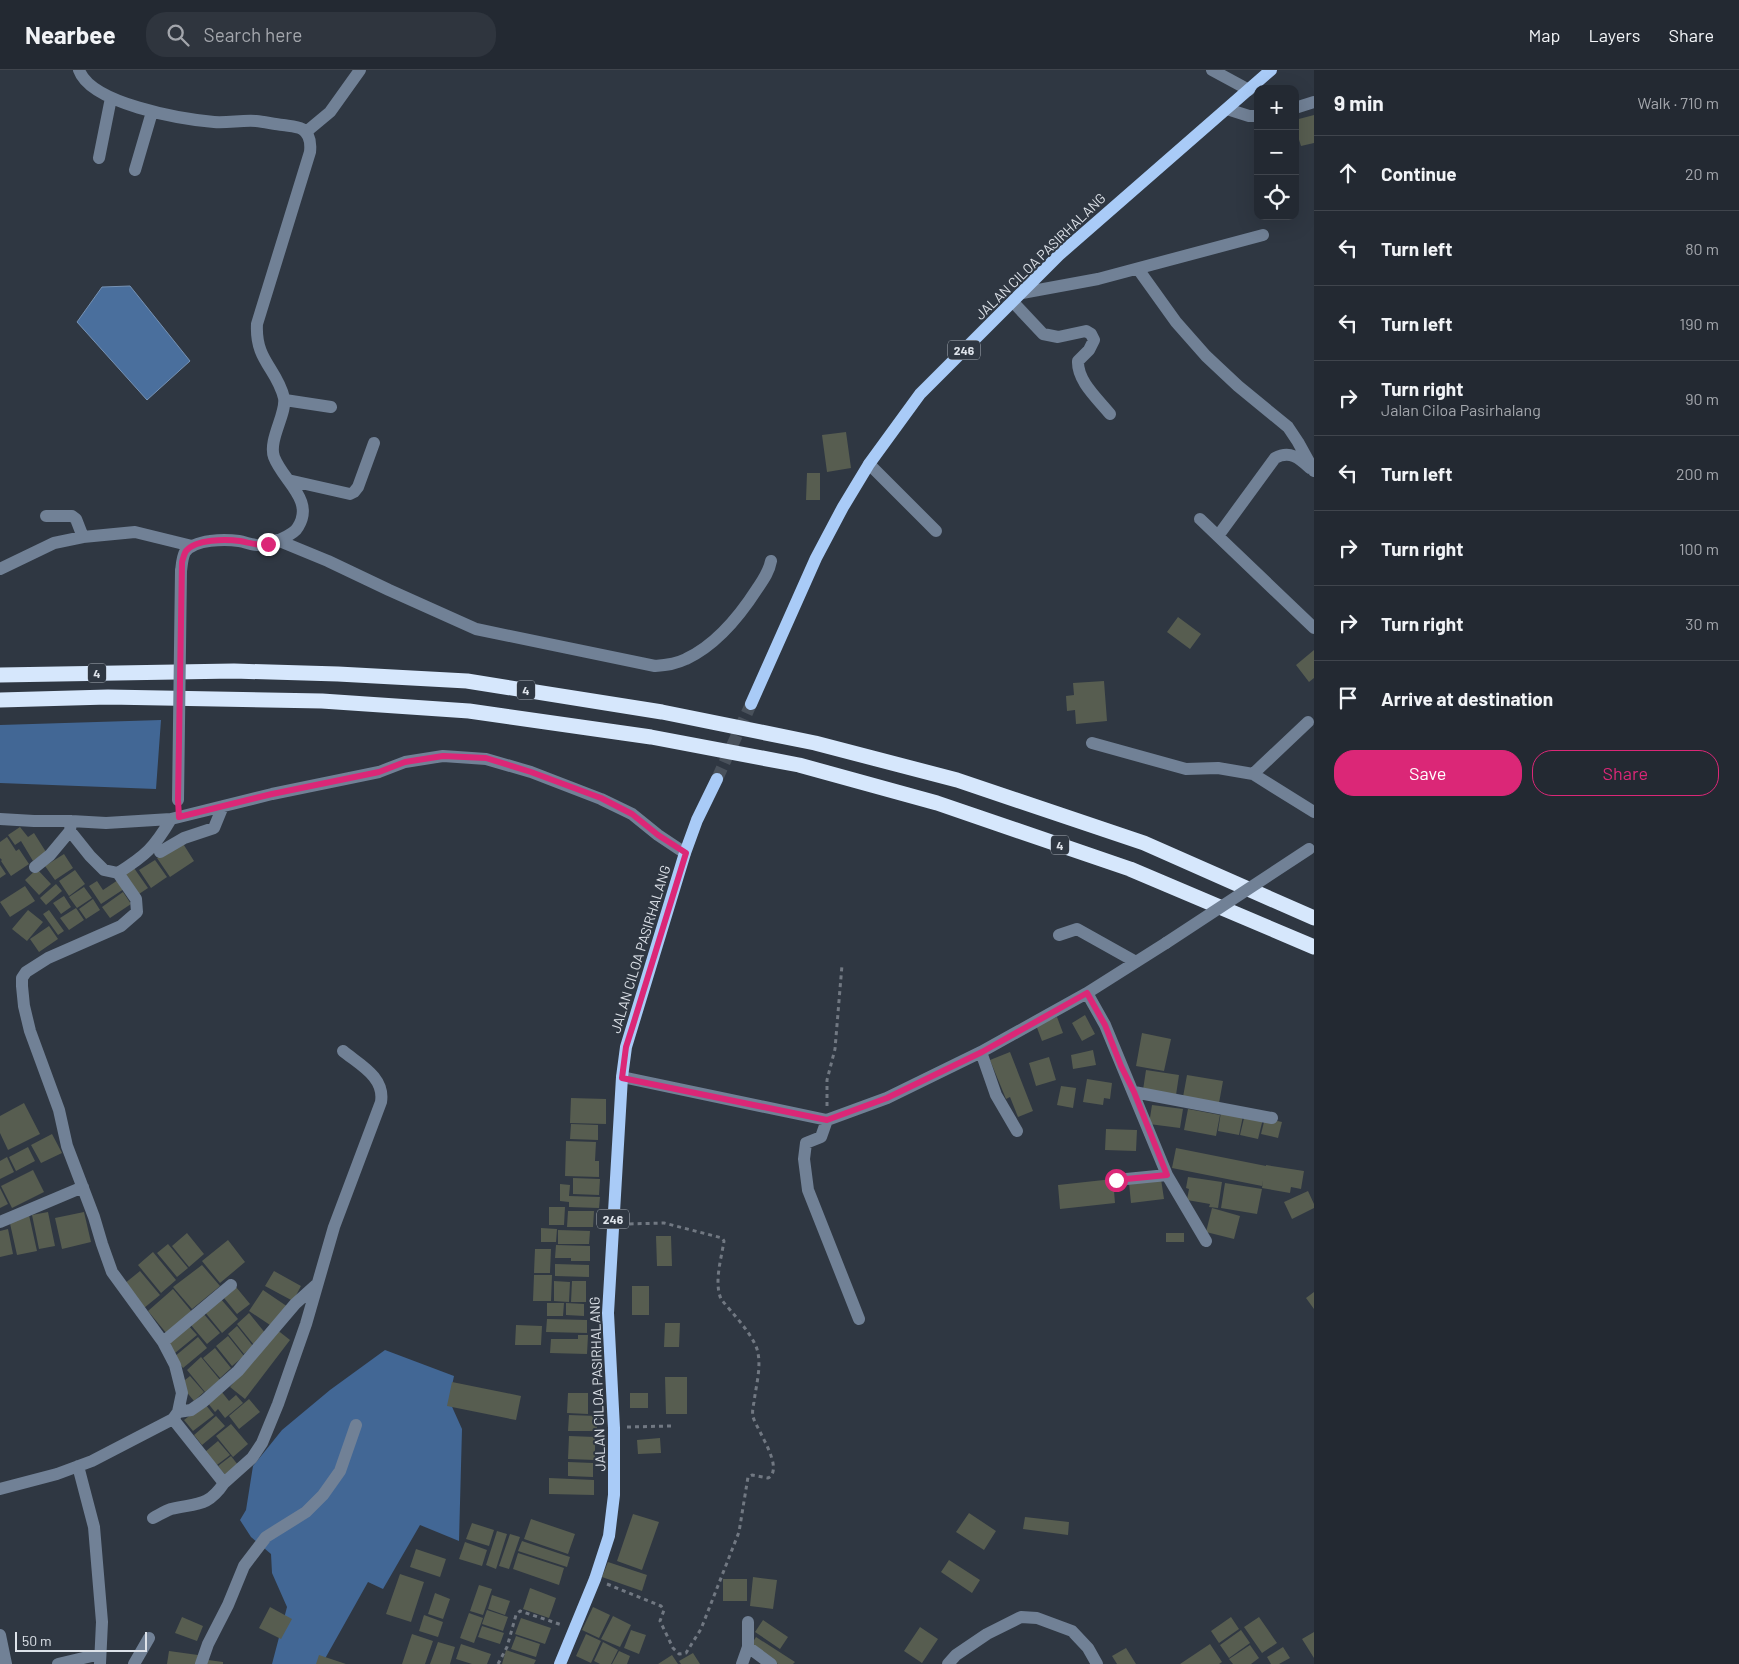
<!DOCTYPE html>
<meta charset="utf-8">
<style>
:root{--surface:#232932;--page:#2f353e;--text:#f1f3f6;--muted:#a3a6ac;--line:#40454d;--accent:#db2777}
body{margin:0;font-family:Barlow,sans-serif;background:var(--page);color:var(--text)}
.controls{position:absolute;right:15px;top:15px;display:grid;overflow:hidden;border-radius:10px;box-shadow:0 5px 20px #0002}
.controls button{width:45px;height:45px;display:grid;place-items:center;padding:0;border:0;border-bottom:1px solid var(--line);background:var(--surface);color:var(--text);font:25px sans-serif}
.scale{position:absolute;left:15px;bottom:12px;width:132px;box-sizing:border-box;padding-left:5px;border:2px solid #dde2e9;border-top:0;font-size:14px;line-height:18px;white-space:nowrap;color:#dde2e9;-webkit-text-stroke:4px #2f3742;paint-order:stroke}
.stop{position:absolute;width:15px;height:15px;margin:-11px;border:4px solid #db2777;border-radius:50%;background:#fff}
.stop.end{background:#db2777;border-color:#fff;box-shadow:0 1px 5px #0008}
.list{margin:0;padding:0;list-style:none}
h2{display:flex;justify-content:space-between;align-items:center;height:65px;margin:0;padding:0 20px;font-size:21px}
h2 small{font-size:16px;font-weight:400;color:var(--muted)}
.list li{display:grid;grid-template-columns:32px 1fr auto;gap:15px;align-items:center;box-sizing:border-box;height:75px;padding:0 20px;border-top:1px solid var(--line)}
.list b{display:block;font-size:19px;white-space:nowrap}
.list p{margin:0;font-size:16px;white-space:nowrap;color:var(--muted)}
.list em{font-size:16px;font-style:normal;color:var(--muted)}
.actions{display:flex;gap:10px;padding:15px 20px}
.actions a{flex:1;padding:11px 0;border:1px solid var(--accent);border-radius:20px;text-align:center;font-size:18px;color:var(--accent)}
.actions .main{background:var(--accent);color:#fff}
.icon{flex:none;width:28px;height:28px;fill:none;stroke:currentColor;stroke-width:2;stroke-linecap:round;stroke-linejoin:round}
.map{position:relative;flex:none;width:1314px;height:1594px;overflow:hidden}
header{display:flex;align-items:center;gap:30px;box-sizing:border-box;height:70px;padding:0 25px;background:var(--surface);border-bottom:1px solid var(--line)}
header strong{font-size:24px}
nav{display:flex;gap:28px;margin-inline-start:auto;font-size:18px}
.search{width:350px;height:45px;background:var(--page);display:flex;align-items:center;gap:12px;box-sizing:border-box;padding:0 18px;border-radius:20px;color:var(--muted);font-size:19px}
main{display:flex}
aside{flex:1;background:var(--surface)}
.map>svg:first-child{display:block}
</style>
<header>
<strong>Nearbee</strong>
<div class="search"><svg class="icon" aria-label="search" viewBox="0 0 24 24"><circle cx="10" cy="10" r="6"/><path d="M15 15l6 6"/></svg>Search here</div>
<nav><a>Map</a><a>Layers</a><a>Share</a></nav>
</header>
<main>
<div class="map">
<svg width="1314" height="1594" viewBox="0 0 1314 1594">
<rect width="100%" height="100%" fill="#2f3742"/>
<!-- forest -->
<path fill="#426795" d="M161 650 156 719 0 713V655Z
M385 1280 454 1306 449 1330 462 1359 459 1471 420 1455 383 1519 368 1512 322 1594H272L287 1537 272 1503 271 1484 251 1467 240 1450 246 1440 253 1396 282 1360 330 1320Z"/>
<!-- water -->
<path fill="#4a6f9d" stroke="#7692b4" d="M130 216 190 291 147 330 77 252 102 217Z"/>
<!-- building -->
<path fill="#575d50" d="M1314 45V73L1301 76 1295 57V50Z
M846 362 851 398 827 402 822 365Z
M807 403H820V430H806Z
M1178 547 1201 564 1190 579 1167 562Z
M1314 580V608L1309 612 1296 595Z
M1104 611 1107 651 1076 654 1075 640 1067 641 1066 626 1074 625 1073 613Z
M20 757 28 767 34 763 46 782 33 791 21 771 15 775 8 765Z
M7 767 16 781 19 779 29 794 11 806 1 791 2 790 0 788V772Z
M182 772 194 791 170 807 157 788Z
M64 784 73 798 55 810 45 796Z
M155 790 167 807 151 818 139 800Z
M0 795 6 804 0 808Z
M134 798 148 818 136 826 122 805Z
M37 799 51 814 39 825 25 810Z
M75 800 85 814 69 826 59 811Z
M118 810 124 819 101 834 89 816 97 811 103 820Z
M56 814 62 821 46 835 40 828Z
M25 816 35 831 10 847 0 832Z
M84 817 92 828 77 838 69 827Z
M123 822 131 834 110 848 102 837Z
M64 826 71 837 61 844 53 833Z
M93 829 100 840 86 849 79 839Z
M76 838 84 850 69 860 60 848Z
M28 840 43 852 27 871 12 859Z
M49 840 64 861 58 865 43 844Z
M49 856 58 869 39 882 30 869Z
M1085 945 1095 964 1082 971 1072 953Z
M1057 947 1063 963 1042 971 1036 955Z
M1142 963 1171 969 1164 1001 1136 996Z
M1093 980 1096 995 1073 999 1071 985Z
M1010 982 1033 1041 1018 1047 1010 1027 1006 1029 990 990Z
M1049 987 1056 1010 1036 1016 1029 993Z
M1146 1000 1179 1005 1176 1025 1143 1020Z
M1187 1005 1223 1011 1219 1033 1183 1027Z
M1087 1009 1112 1013 1110 1029 1104 1028 1103 1035 1083 1032Z
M1061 1016 1076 1018 1073 1038 1057 1035Z
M571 1028 606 1029V1054L570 1053Z
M24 1033 40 1064 8 1080 0 1063V1046Z
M1152 1035 1183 1039 1180 1058 1149 1054Z
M1188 1039 1220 1045 1216 1066 1184 1060Z
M1221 1042 1243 1046 1239 1065 1218 1061Z
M1245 1044 1263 1049 1258 1069 1240 1065Z
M1265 1048 1282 1052 1278 1068 1261 1064Z
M571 1054 598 1055V1070L570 1069Z
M1106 1059 1137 1060 1136 1081 1105 1080Z
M52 1064 62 1083 41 1093 31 1075Z
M566 1071 596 1072 595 1091H599V1107L565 1106Z
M28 1077 35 1091 16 1101 9 1087Z
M1176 1078 1266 1096V1095L1304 1101 1301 1119 1291 1117 1290 1123 1262 1118 1263 1110 1262 1116 1172 1098Z
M7 1087 14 1102 0 1109V1091Z
M33 1100 44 1122 12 1138 1 1116Z
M1188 1107 1222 1112 1218 1138 1209 1137 1210 1134 1187 1130 1189 1119 1186 1118Z
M573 1108 600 1109 599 1125 573 1124Z
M1113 1109 1115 1133 1060 1139 1058 1115Z
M1161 1109 1164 1129 1131 1133 1129 1113Z
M1225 1113 1262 1119 1257 1144 1221 1138Z
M560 1114 570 1115 569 1126 600 1127 599 1138 569 1137V1132L560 1131Z
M0 1118 8 1134 0 1138Z
M1308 1121 1314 1134V1138L1292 1149 1284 1132Z
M549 1137H565L564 1155H549Z
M1212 1138 1240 1146 1234 1169 1206 1162Z
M568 1141H594L593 1157H567Z
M48 1142 55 1176 39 1179 32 1145Z
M84 1142 91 1172 62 1179 55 1148Z
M29 1145 37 1181 17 1185 9 1149Z
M541 1158 557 1159 556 1172H541Z
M8 1159 13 1184 0 1187V1161Z
M558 1160 590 1161 589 1174H558Z
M187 1163 204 1184 189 1197 172 1176Z
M1166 1163H1184V1172H1166Z
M656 1166H671L672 1196H657Z
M228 1170 245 1192 220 1213 202 1191Z
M168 1174 188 1198 177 1207 157 1183Z
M556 1175 590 1176V1191H571V1188H555Z
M535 1179H551L550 1203H534Z
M153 1182 176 1210 161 1223 138 1195Z
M555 1194 589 1195V1207L555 1206Z
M202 1195 220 1216 192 1239 173 1217Z
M140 1201 160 1225 144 1238 124 1214Z
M274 1201 301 1216 293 1231 265 1216Z
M534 1205H552L551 1231H533Z
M554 1211 570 1212 569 1232 554 1231Z
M572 1211H586V1232H571Z
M632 1216H649V1245H632Z
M236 1217 250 1234 237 1244 224 1228Z
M173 1219 192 1242 167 1264 148 1241Z
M263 1220 288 1237 273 1257 249 1241Z
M1314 1222V1239L1306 1228Z
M220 1228 238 1249 222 1263 204 1241Z
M547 1233H564L563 1246H547Z
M566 1233 584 1234V1246L566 1245Z
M203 1243 220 1263 207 1274 190 1254Z
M249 1243 266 1264 254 1275 237 1254Z
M547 1249 587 1250V1263L546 1262Z
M665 1253H680L679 1277H664Z
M188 1255 197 1265 175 1283 166 1273Z
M516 1255 542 1256 541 1275H515Z
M237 1256 253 1276 244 1284 228 1264Z
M276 1259 290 1270 245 1329 230 1317Z
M578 1265H588L587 1284 550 1283 551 1269H578Z
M228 1266 244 1286 232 1296 216 1276Z
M198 1267 207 1278 183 1298 174 1287Z
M215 1278 231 1298 220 1308 203 1288Z
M201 1287 220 1310 205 1322 187 1300Z
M190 1306 204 1322 194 1331 180 1314Z
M665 1307H687V1344H666Z
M452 1312 521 1326 516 1350 447 1336Z
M221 1321 229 1331 236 1325 243 1333 225 1348 218 1339 215 1342 207 1332Z
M568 1323H588V1344L567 1343Z
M630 1323H648V1338H630Z
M249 1329 260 1342 239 1359 229 1346Z
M205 1334 214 1345 193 1361 184 1350Z
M569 1345 597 1346V1361H568Z
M216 1346 225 1356 202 1375 194 1365Z
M231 1354 248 1374 233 1387 216 1366Z
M569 1366 595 1367V1390L568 1389Z
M660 1368 661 1383 638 1384 637 1370Z
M218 1371 230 1385 217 1395 205 1382Z
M231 1386 238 1395 226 1406 218 1396Z
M568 1392 593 1393V1407L568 1406Z
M549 1408 594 1410V1425L549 1424Z
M969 1443 996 1461 984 1480 956 1462Z
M633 1444 659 1452 642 1500 617 1491Z
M1025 1447 1069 1452 1068 1465 1023 1459Z
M531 1449 575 1464 568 1484 524 1469Z
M472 1453 494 1460 489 1476 466 1469Z
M497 1461 507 1464 496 1499 486 1495Z
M510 1464 520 1467 509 1499 499 1496Z
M522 1471 570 1487 567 1497 518 1481Z
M465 1472 487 1480 482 1496 459 1489Z
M416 1479 446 1489 440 1507 410 1497Z
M518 1483 564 1498 559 1515 513 1499Z
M949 1490 980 1510 972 1523 941 1502Z
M608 1492 647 1505 642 1521 602 1507Z
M400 1504 424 1512 411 1552 386 1544Z
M753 1507 777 1510 773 1539 750 1536Z
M723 1509H747V1531H723Z
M479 1515 492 1519 483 1545 470 1541Z
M530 1518 556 1528 549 1548 523 1539Z
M435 1523 450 1529 443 1549 428 1544Z
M492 1525 510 1531 505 1545 488 1539Z
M270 1537 292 1549 281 1569 259 1558Z
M593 1537 610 1545 599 1568 582 1560Z
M487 1540 508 1547 503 1561 482 1554Z
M469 1543 483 1548 474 1573 460 1568Z
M424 1545 443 1552 438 1567 419 1561Z
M613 1546 631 1555 620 1577 601 1569Z
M182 1547 203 1556 197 1571 175 1563Z
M1231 1547 1239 1559 1219 1573 1211 1561Z
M1259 1547 1277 1573 1262 1583 1244 1557Z
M521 1548 551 1558 545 1574 515 1564Z
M763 1550 788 1567 780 1579 755 1562Z
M482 1556 504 1563 500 1574 478 1567Z
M920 1557 938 1569 922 1593 904 1581Z
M631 1560 646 1565 639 1584 624 1578Z
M1241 1560 1250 1573 1229 1588 1220 1575Z
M1314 1562V1588L1302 1569Z
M412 1564 433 1571 425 1594H402Z
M586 1564 601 1571 591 1593 576 1586Z
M516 1566 540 1574 536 1587 511 1579Z
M756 1567 795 1592 793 1594H778L751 1575Z
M438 1572 455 1577 450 1594H430Z
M603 1572 618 1580 611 1594H600L594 1591Z
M461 1574 491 1584 487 1594H472L456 1589Z
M1210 1574 1222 1592 1219 1594H1180Z
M1250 1575 1259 1588 1251 1594H1233L1229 1589Z
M1283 1577 1290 1588 1279 1594H1271L1267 1587Z
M1126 1578 1136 1594H1117L1112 1586Z
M506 1580 536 1590 534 1594H502Z
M169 1581 198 1585 197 1594H167Z
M619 1581 630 1586 627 1594H612Z
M693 1583 700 1594H681L679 1591Z
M319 1585 346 1594H316Z
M672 1585 678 1594H658Z
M208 1590 223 1592V1594H207Z"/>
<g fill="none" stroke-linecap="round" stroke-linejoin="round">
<!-- major-tunnel -->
<path stroke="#49515b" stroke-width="12" stroke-dasharray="12 6" stroke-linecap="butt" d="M717 709 751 634"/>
<!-- path -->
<path stroke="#717882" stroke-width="3" stroke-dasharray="4 4" stroke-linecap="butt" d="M827 1036V1010L835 979 842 895
M627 1357 671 1356
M607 1514 661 1536 664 1540 660 1551 673 1578 679 1584 686 1583 701 1559 739 1462 748 1407 752 1405 768 1408C785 1399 757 1360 753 1347 752 1342 753 1337 754 1332 756 1315 762 1296 757 1279 751 1262 732 1243 721 1229 714 1212 721 1190 724 1171L722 1168 664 1153 628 1154
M498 1594 507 1577 516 1545 520 1541 562 1555"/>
<!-- minor -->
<path stroke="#718196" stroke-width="12" d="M79 0C91 34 181 49 214 52 228 53 242 50 256 51 265 52 274 54 283 55 289 56 297 56 302 59 310 64 311 73 310 82L257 254C255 291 277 298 284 328 287 343 268 370 274 387 283 411 315 430 298 457 294 465 270 475 261 475 254 476 246 472 239 471 225 469 195 469 185 482 182 488 182 494 181 501
M1212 0 1249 20
M1295 38 1314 32
M1227 39 1249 46H1258
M306 62 330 42 360 0
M99 88 111 28
M135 100 152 42
M1138 199 1176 252 1206 286 1238 316 1288 357 1298 372 1314 401
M1022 223 1098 209 1263 165
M1013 232 1043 264 1058 267 1086 261 1091 264 1094 270 1089 280 1078 291C1077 311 1098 329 1110 344
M285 330 331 337
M869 394 936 461
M288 410 350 424 354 422 358 417 374 373
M46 446H72L76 449 83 467
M1200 449 1314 558
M1218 466 1275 388C1290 380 1299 388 1310 398
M277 470 328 491 389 520 476 559 655 596C666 595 676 594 686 589 716 575 739 547 757 519 763 510 769 502 771 491
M0 499 54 473 83 467 135 462 192 476
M1092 673 1186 699 1218 698 1253 704 1314 742
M1253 704 1308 652
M0 749 34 751H71L106 753 171 749 272 724 379 702 405 692 443 686 486 689 531 702 601 729 632 744 658 765 685 783
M71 751 70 761 90 786 104 800 118 803C146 785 154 778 171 749
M160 782 184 768 214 758 223 736
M35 797 50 785 70 761
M1059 865 1077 859 1136 892
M1087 923 1105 955 1167 1105 1206 1171
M981 982 996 1025 1017 1061
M622 1007 827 1050 887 1028 981 982 1087 923 1166 873
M1134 1022 1272 1048
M827 1050 821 1067 806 1073 804 1089 808 1120 859 1249
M1116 1110 1167 1105
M0 1152 83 1117
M163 1272 231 1215
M178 1342 191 1340 204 1331 238 1301 295 1234 316 1215
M173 1349 224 1413 252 1388 262 1373 278 1334 306 1254 334 1157 381 1032C385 1007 360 995 343 981
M78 1396 94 1457 102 1552 100 1594
M0 1419 57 1404 92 1391 173 1349 178 1342 182 1323 175 1295 163 1272 112 1202 102 1174 94 1147 67 1076 59 1040 30 961 24 936 22 916V908L26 902 48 888 121 856 137 842 136 829 118 803
M153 1448C159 1445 165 1441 171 1439 197 1433 208 1437 224 1413
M0 1565 6 1594
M748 1577 771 1594
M58 1594 100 1584
M134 1594 149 1568
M201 1594 208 1574 228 1535 244 1496 266 1467 306 1442 323 1425 340 1401 356 1355
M742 1594 748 1577V1552
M948 1594 956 1585 987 1564 1021 1547 1037 1548 1072 1561 1088 1578 1097 1594"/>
<!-- major -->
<path stroke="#a9cbf7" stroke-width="12" d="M751 634 816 488 843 437 869 394 920 324 1059 185 1271 0
M560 1594 595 1509 609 1466 614 1425V1358L608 1243 622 1007 626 977 685 783 697 750 717 709"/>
<!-- highway -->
<path stroke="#d6e7fc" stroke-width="15" d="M0 605 234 601 338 604 467 611 662 642 815 673 957 710 1144 773 1314 848
M0 630 108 627 322 631 469 641 651 667 799 695 937 733 1130 799 1314 877"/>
<!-- minor-bridge -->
<path stroke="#718196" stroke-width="12" d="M178 730 181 501
M1166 873 1309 779"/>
</g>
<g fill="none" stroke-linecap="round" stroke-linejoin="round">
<!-- route -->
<path stroke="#db2777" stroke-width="6" d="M268 474C257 476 250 473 240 471 226 469 196 469 186 481 184 484 183 489 182 492L178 730 179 747 272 724 379 702 405 692 443 686 486 688 531 702 601 728 632 744 658 765 686 783 633 955 626 977 622 1008 827 1050 887 1028 982 982 1087 923 1105 955 1121 996 1134 1022 1167 1105 1116 1110"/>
</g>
<g text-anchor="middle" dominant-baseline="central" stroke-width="4" stroke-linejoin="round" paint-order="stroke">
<!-- shield labels -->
<g fill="#2f3742" stroke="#a9afb7" stroke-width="1">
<rect x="948" y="270.5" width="32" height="19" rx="4"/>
<rect x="88" y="593.5" width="18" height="19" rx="4"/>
<rect x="517" y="610.5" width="18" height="19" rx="4"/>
<rect x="1051" y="765.5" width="18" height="19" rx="4"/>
<rect x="597" y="1139.5" width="32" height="19" rx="4"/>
</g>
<g font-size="12" font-weight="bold" fill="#dde2e9">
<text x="964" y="280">246</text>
<text x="97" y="603">4</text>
<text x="526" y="620">4</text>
<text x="1060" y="775">4</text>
<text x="613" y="1149">246</text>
</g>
<!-- street labels -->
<g font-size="14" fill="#dde2e9" stroke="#2f3742">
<text transform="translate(1040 186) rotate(-44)">JALAN CILOA PASIRHALANG</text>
<text transform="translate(640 879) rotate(-73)">JALAN CILOA PASIRHALANG</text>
<text transform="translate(597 1314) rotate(-92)">JALAN CILOA PASIRHALANG</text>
</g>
</g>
</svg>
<div class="controls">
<button>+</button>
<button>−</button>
<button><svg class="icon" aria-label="locate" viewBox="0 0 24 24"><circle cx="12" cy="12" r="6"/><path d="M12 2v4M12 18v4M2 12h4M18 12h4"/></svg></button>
</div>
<div class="scale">50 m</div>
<div class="stop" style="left:1116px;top:1110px"></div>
<div class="stop end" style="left:268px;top:474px"></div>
</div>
<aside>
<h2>9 min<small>Walk · 710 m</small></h2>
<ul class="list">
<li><svg class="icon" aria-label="ahead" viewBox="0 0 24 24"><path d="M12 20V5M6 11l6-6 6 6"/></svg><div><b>Continue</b></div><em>20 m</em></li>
<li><svg class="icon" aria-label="left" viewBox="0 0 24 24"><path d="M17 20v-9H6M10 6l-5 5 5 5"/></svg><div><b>Turn left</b></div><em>80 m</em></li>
<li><svg class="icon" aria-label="left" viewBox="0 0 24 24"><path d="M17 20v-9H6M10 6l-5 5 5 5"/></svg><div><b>Turn left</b></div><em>190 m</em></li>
<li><svg class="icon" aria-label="right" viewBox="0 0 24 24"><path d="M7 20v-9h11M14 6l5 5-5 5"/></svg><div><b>Turn right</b><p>Jalan Ciloa Pasirhalang</p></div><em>90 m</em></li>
<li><svg class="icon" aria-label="left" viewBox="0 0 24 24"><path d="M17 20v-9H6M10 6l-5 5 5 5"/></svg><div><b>Turn left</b></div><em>200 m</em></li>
<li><svg class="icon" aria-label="right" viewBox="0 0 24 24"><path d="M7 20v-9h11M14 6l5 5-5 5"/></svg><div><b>Turn right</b></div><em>100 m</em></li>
<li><svg class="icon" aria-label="right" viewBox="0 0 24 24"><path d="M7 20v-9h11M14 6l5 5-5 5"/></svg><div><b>Turn right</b></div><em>30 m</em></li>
<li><svg class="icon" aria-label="arrive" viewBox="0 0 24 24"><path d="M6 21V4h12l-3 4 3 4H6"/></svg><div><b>Arrive at destination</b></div></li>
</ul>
<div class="actions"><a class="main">Save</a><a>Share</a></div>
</aside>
</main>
